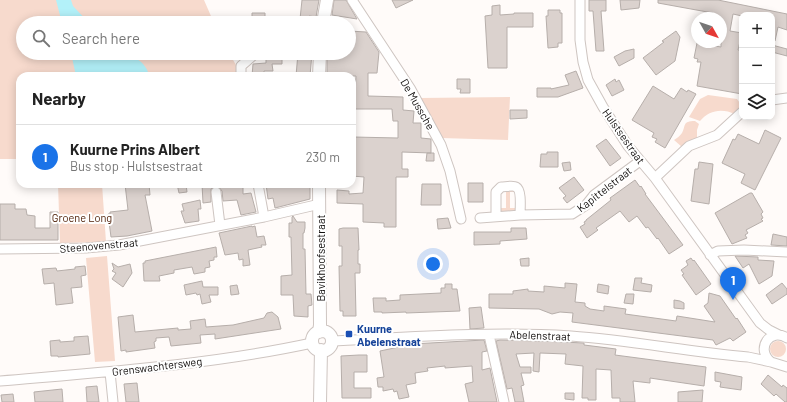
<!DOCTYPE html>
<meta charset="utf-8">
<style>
:root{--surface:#fff;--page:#f6f6f6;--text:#222;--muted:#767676;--line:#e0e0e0;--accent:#1a73e8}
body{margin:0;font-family:Barlow,sans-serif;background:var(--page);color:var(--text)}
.controls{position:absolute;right:12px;top:12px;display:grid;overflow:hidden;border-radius:8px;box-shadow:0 2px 10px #0003}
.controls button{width:36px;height:36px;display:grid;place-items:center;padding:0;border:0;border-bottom:1px solid var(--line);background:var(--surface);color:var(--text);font:20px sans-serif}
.compass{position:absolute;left:691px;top:12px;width:36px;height:36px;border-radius:50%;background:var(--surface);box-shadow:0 2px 10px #0003;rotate:130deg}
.you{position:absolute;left:433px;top:264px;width:14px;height:14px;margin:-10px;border:3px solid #fff;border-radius:50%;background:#1a73e8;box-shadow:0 0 0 6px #1a73e833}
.badge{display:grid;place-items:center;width:26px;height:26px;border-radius:50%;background:var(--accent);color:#fff;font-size:13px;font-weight:700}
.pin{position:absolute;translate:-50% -33px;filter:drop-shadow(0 1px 2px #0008)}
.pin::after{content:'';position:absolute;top:21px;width:14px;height:12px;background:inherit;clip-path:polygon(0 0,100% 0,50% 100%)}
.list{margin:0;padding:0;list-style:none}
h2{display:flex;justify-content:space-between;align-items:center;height:52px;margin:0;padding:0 16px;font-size:17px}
h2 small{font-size:13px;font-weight:400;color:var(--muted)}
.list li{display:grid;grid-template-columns:26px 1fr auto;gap:12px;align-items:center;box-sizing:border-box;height:64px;padding:0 16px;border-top:1px solid var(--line)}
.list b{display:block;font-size:15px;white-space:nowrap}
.list p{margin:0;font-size:13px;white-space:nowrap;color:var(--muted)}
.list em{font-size:13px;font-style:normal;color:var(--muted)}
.icon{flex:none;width:22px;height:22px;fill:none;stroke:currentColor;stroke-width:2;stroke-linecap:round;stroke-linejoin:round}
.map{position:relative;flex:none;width:787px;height:402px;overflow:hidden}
.search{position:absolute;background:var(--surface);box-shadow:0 2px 10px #0003;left:16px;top:16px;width:340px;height:44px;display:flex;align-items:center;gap:10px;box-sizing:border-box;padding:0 14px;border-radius:22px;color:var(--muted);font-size:15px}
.panel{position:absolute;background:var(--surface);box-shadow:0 2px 10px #0003;left:16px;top:72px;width:340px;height:116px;border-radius:12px}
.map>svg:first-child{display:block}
</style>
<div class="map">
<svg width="787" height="402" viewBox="0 0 787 402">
<rect width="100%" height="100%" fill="#fffbf9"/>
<!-- green -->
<path fill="#f7dacd" d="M0 0H204L214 23H23V53H229L236 65 237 76H20V159H0Z
M708 95 737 99 742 106V108L735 114C722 108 709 110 700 121L689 117 700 99Z
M510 97 508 140 441 138 419 98Z
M695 121 699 124 697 130V139L682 147 674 140C677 138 680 136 682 133 686 126 682 121 695 121Z
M58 184H102L106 242 60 243Z
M514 189 516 192H510V208H516V209L514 212H501L499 208H506V192H500Z
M107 256 115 361 95 362 86 258Z
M770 349a8 8 0 1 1 16 0a8 8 0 1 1-16 0Z"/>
<!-- water -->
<path fill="#b3f1f9" d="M56 0H71L73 6 89 23H62Z
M71 53C92 53 139 46 148 72L144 76H76Z"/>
<!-- building -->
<path fill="#dbd2ce" stroke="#b6aeaa" d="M302 0H319L316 17 309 16V20L300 19Z
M334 0H346L357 19 332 15Z
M392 0H413L396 8Z
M589 0H606V11H601L604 51H596L593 11H589Z
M620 0H640L639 8 621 10Z
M658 0H718L787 14V30L778 27 775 41 772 40V15H742V16L733 14 730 31 742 33 738 50 742 51 740 76 742 77V94L697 86 701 62H697L698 59 694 58 697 43 721 47V18H716V16L713 15V13L658 3Z
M500 5V15L514 14V13H533V27H507V68H488L485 16 492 15V6Z
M548 10H560V13H562V43H558V47L548 48 546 16H548Z
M252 13H265V23H252Z
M349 31 366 32 379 52 377 73H368V96L403 97V110L414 111 413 123H421V138L431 139V153L402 152V169H408V177H396V227H384V223L363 222V204L337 203V190L349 191V194L363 193 364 177 352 176 353 137 398 138V121H393L392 109H352V96H355L356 76H327V53H349Z
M676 31 680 37 675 61 656 75 643 58 664 42 662 41Z
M772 45 787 49V56L772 52Z
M634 49V58L619 66 614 57 625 51Z
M298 53H312L310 76H296Z
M266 55 282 56V64H272L273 71H264V76H252L253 64 266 63Z
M576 71 583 88 558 97H537V88H551V89L569 85 565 75Z
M457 79H470V93H460L461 89H457Z
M615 79 616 82 619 80 624 90 612 96 606 85Z
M653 86 674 99 681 88 687 92 688 90 696 94 665 148 655 142 657 139 652 137 654 133 632 120Z
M510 110H527V118L510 119Z
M765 130 781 138 755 190 741 183 745 174 722 163 733 139 735 140 738 134 759 144Z
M606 139 621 158 610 166 596 146Z
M547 152H558V167H540L541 154H547Z
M427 153H434V161H426Z
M570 162 571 170 564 171 562 163Z
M699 162 713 164 709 204 691 201 695 169H698Z
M574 177 584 190 567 203 563 198 566 196 559 188Z
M635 180 640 187 641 186 646 194H645L683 245 669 254 658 238 657 239 648 227 646 228 637 216 629 222 620 211 596 228 598 230 587 238 580 227 585 224 584 222 586 221V220L611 200 610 198Z
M468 183H483V202H468Z
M125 184H149L150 195H145L152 231 127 236 111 237 108 214H110V212L128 210Z
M177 184H186L187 192 179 193Z
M202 184H243V194L251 193 256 212 241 215 237 200 223 201 222 191 218 186H215L211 189V202L203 203Z
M266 184H310V199L275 208 273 198 268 199Z
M422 184H441V205H421Z
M750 193H752L763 212 761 214 763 218 761 219 763 221 746 230 748 233 745 235 747 238 732 244 715 213Z
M200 200 201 209H198L199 221 185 223 181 211H184L182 204Z
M0 204H15V209H26L27 215 35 216V228H50V212H58V240H0Z
M293 216 297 222H305V228L304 233H303V249H305L306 294H311L312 305 308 306V317L294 316 293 295H281V276L292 275 291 237H289V223H292V217Z
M448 218 451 228 438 229 437 219Z
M252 226V227L255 226 257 237 264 236 266 245H261L262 247 248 250 250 265 243 266V259L239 260 238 253 225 255 219 233Z
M343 228H358L359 250H358V264H360V273H355L356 316H343V311H340L339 266H342V246H339V229Z
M511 228H526L527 239 500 241V244L474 245V232H511Z
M773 234 787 237V246L771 245Z
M216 247 217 257H214V260L209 261 210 267 205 268V272L194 274 192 267 174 270V273L159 276 160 281H144L143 263H145V261Z
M735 256 758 257V260L774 261 772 276 759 284 749 264 743 268Z
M529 258V266H521L520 259Z
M691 258 693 261 694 260 711 284 696 295 682 275 684 274 681 270 688 265 686 261Z
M112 263 118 267 130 264 132 273 123 287 112 279 116 273 112 271 114 269Z
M85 266 86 275 81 276 82 287 71 288 73 303 56 305 54 283 44 284 42 269 56 268 57 271 75 269V267Z
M635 278H642L641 283 652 285 651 292 633 290Z
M202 281 203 287H218V295H209L211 302 202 304 200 294 197 295 196 293 186 295 184 285Z
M565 283 577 284 575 302 585 303V306L590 309 604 311V306L626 309 625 314 676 321 677 316 715 322 704 306 708 303 709 293 720 296 736 319 737 318 746 332 733 341 730 338 716 345 713 340 572 322 573 313 560 312 552 314 539 309 489 308V294H513V291L528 289V291L544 292V286L565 288Z
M782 283 787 289V294L772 304 766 295Z
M445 284H452V289H457L460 311 406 313V312L382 313V312H374L373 298H386V301L400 300V295L441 293V288H445Z
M598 284 609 286 608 294 597 292Z
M237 285 239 294 231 295 230 286Z
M626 294H634L633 304 624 303Z
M674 300 680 301 684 303V309L674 308Z
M481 307 484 328 470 329 469 308Z
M272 312 278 317 281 329 215 339V334L200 335 201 343 171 346 169 337 156 338V341L154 342 155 348 126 352V350L121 351 118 317 133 315 135 332 178 328V330L191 329 190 321 205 319 206 327 233 325 264 318 267 313Z
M88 336 90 354 58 357V356H51L50 341 60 340V342L74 341V337Z
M484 340 487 351 482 352V370L490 368 497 402H469L465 384 473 382 472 366 445 368V366L427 368 428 371 415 373 416 383 406 385 409 397 399 399 397 391 394 392 393 389 383 391V387H378L377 378 384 377 380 351 399 347V346L412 344Z
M500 340 541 341 584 343V345L616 349 615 355 706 367 704 386 650 378V383L633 381 635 402H620V398H612L611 370 596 369V400H588V398H582L583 366 565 364 566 354 540 353 539 372 533 371 534 353 516 354 520 367H531V373H521L524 385 521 386 524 402H515L512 388 507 389 496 341Z
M359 355H367V372H354V388H371V398H342L341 356Z
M715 372 742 377 741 390 720 387 721 382 715 381Z
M768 375 782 387 783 385 787 388V402H785L776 394 774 396 761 384Z
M137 383 139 402H126L124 384Z
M97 386 99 402H87L86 387Z
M62 389 63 402H35L34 392Z
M703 390 702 402H678V392Z
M565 393H574V400L565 399Z
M13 394 14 402H2L1 395Z"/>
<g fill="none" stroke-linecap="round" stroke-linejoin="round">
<!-- street casing -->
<g stroke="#cec5c1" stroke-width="11">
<path id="street" d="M352 0 410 88 441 145 450 171 461 219
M580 0V40L583 62 588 80 603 107 628 146 655 178 760 323 769 330 779 335
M241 76V66L256 53
M772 100 787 98
M655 178 689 146 717 135 742 112
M258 184 264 217
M216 192 220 225
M496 216V192L501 187C505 187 513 185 516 187 522 190 520 209 520 215
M480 218 520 215 572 214 586 205 594 195 640 161
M0 249 86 248 119 245 264 217 320 204
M710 255 718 251 744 250 787 252
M489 335 504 402
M331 341C412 337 490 331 571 336 630 340 689 352 748 357L771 362 787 367
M771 362C755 349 770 327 787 338
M110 372 113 402
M0 381C104 372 210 365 312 343"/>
</g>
<!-- secondary casing -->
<g stroke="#cec5c1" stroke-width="14">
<path id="secondary" d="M323 23 327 0
M319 76 320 53
M319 184 320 325 319 332
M312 341a10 10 0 1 1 20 0a10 10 0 1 1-20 0Z
M320 402 321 350"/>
</g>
<!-- street -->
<use href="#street" stroke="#fff" stroke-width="9"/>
<!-- secondary -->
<use href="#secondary" stroke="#fff" stroke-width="12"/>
</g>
<!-- markers -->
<rect fill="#1a4fb4" stroke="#fff" stroke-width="1.5" x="345" y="330" width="8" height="8" rx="2"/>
<g text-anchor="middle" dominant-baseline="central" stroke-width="4" stroke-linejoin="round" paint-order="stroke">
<!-- street labels -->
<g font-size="11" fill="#110e0d" stroke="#fff">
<text transform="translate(418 104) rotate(60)">De Mussche</text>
<text transform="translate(624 136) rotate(55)">Hulstsestraat</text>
<text transform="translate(604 189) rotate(-38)">Kapittelstraat</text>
<text transform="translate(99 245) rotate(-5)">Steenovenstraat</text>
<text transform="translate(320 258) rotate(-90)">Bavikhoofsestraat</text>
<text transform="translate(540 335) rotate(2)">Abelenstraat</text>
<text transform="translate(157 366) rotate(-7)">Grenswachtersweg</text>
</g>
<!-- park labels -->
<g font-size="11" fill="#4a1a00" stroke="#fff">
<text x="82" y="217">Groene Long</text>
</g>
<!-- transit labels -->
<g font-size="11" font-weight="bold" fill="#164399" stroke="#fff" text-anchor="start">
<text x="357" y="328">Kuurne<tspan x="357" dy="13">Abelenstraat</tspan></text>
</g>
</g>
</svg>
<div class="controls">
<button>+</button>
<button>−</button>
<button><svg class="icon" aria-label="layers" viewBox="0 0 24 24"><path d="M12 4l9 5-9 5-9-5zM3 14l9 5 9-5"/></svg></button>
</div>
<svg class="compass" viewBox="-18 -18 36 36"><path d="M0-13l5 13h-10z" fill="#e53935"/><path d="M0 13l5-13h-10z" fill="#767676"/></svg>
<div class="you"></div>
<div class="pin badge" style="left:733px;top:300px">1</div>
<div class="search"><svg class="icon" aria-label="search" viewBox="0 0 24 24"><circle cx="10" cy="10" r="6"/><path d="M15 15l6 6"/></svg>Search here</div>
<section class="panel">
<h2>Nearby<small></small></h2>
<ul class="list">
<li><span class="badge">1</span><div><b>Kuurne Prins Albert</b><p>Bus stop · Hulstsestraat</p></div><em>230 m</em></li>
</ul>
</section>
</div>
